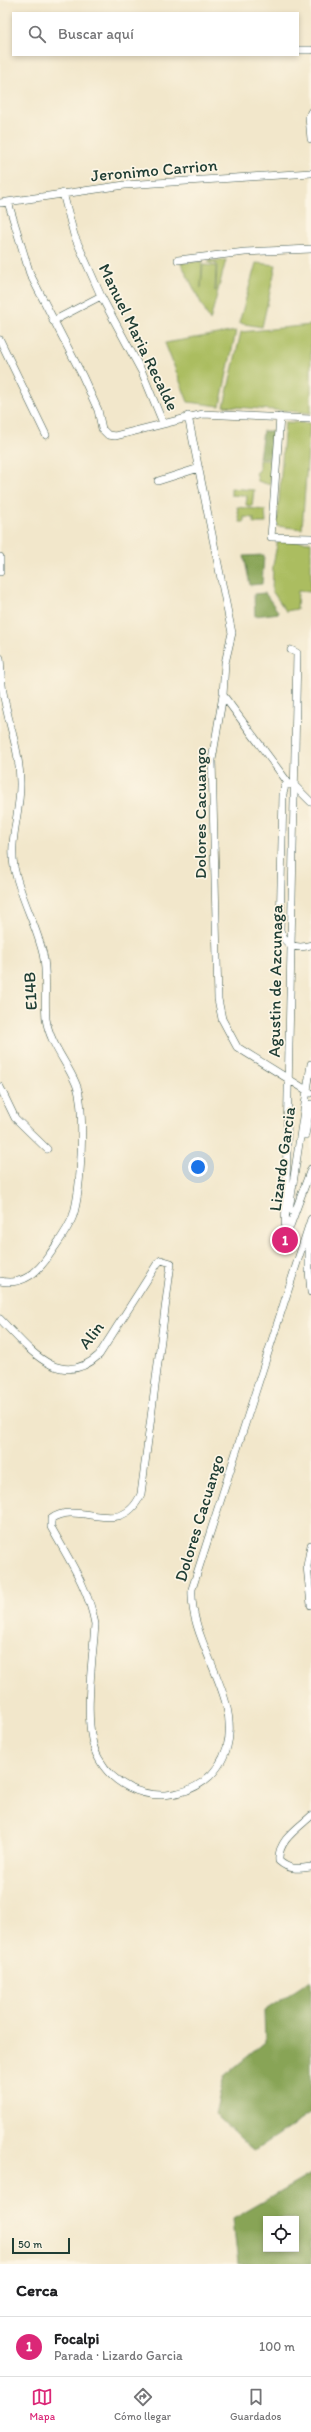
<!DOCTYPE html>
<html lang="es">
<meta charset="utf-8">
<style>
:root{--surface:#fff;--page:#f6f6f6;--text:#202124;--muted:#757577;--line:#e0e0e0;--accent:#db2777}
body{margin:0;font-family:Itim,sans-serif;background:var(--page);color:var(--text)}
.controls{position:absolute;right:12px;bottom:12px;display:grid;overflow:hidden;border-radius:0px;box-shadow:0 2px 6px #0003}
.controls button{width:36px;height:36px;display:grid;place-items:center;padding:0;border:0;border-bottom:1px solid var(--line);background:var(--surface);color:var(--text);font:20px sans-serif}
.scale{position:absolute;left:12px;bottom:10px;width:58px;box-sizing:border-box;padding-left:4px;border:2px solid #1f3d34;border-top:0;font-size:11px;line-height:14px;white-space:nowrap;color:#1f3d34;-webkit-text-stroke:3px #fcf5e5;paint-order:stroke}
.you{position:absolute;left:198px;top:1167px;width:14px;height:14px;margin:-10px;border:3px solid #fff;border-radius:50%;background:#1a73e8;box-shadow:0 0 0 6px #1a73e833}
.badge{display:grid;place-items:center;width:26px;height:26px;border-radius:50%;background:var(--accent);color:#fff;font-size:13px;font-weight:700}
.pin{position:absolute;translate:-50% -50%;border:2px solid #fff;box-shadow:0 1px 4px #0006}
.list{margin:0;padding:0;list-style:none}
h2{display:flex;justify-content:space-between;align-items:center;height:52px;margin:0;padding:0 16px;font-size:17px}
h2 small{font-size:13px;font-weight:400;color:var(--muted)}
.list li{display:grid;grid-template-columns:26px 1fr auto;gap:12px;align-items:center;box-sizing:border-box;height:60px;padding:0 16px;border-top:1px solid var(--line)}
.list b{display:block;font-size:15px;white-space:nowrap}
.list p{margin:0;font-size:13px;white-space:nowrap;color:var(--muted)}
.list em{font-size:13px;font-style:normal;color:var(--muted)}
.icon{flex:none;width:22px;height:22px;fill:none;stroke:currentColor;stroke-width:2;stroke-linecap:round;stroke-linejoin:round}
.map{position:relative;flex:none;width:311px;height:2264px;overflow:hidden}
.search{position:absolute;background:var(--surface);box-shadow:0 2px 6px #0003;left:12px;right:12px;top:12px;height:44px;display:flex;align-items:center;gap:10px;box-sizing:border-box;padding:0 14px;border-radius:0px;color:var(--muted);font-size:15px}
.sheet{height:112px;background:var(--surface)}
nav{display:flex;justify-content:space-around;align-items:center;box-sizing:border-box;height:56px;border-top:1px solid var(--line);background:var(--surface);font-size:11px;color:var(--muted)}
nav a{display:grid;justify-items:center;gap:2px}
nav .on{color:var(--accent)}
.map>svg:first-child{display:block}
</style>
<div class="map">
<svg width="311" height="2264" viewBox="0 0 311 2264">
<rect width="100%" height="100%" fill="#fcf5e5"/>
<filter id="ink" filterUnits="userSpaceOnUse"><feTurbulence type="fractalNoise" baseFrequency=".025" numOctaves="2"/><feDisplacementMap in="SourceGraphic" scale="8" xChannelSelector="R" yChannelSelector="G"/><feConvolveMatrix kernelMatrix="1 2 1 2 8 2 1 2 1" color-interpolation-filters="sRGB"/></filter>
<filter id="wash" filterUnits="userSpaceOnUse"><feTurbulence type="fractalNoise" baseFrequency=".012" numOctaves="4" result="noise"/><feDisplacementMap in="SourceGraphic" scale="16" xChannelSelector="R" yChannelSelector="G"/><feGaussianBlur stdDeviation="0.9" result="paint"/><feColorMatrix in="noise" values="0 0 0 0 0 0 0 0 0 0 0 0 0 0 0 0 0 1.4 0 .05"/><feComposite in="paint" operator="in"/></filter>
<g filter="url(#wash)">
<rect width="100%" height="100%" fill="#f2e7cb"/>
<!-- green -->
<path fill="#abbd61" stroke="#657d4a" d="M226 260 210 321 181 263 202 261 201 288 203 265 216 266 215 290H214L216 291 217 264 208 263V261Z
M256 263 276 265 262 327 239 323Z
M311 325V413L224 406 241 332Z
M236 331 220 406 188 402 165 343Z
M285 422 310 423 302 529 277 526Z
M259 460H271L270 485 258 481 256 472 259 471Z
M231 488 254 490 252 506 246 505 247 496 231 495Z
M237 507 265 510 266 523H254V518L244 517V522H240Z
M278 540 311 542V592L298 591 297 609 286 611 272 591 273 565Z"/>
<!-- forest -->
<path fill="#88a457" stroke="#547046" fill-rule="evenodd" d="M263 431H275L271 458H259Z
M264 555 262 584 250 585 244 556Z
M265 593 279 613 255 616 254 594Z
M311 1980V2113L254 2151 215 2114 224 2076 265 2042 264 2011Z
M311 2174V2264H238L233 2219ZM266 2219H296V2249H266Z"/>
</g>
<g filter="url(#ink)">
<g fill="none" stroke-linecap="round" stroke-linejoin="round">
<!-- minor casing -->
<g stroke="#3f564b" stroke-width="8">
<path id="minor" d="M298 50H311
M311 112 309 117 311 139
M63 193 74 235 101 296 142 372 163 423
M8 202 30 274 82 375 98 410 102 429 108 435 115 436 203 414 311 419
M0 203 125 185 311 173
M178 260 245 252 311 249
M53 321 101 296
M0 340 46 435
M188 416 232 633 225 663 223 695 212 760 218 999 222 1019 237 1047 311 1093
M280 417 271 537 311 538
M158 481 199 468
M0 557V572
M0 658C1 669 1 681 3 692 8 723 20 751 20 782 21 811 9 837 14 867 20 897 36 924 43 954 48 976 44 998 46 1019 50 1044 67 1062 76 1084 86 1107 81 1191 73 1216 68 1230 58 1242 50 1254 38 1272 23 1286 0 1281
M223 695 289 784
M311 802 294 785 289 784 285 786 283 794 280 930C284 945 296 950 311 945
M0 1087 15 1118 47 1149
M305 1135 311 1104
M289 1210 311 1064
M309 1231V1271L311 1292
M287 1234 311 1169
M285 1240 297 653 291 650
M0 1319C27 1346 59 1392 99 1355L157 1264 161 1260 171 1263 141 1494C121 1540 79 1499 51 1519V1527C68 1558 89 1589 95 1624 93 1660 81 1729 99 1759 128 1811 210 1806 227 1747 241 1695 189 1643 192 1589L311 1219
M311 1545 307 1566 311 1605
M311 1816C298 1828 277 1841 279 1861 289 1870 298 1869 311 1867"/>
</g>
<!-- minor -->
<use href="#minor" stroke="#fff" stroke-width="7"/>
</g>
</g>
<g text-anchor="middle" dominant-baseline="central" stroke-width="3.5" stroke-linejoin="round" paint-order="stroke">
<!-- street labels -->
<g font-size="17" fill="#1f3d34" stroke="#fcf5e5">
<text transform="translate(154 170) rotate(-5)">Jeronimo Carrion</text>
<text transform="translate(139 337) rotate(64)">Manuel Maria Recalde</text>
<text transform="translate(200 813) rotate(-90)">Dolores Cacuango</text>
<text transform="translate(275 981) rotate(-89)">Agustin de Azcunaga</text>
<text transform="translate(30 991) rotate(-93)">E14B</text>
<text transform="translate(282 1159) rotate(-82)">Lizardo Garcia</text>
<text transform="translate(91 1335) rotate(-52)">Alin</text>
<text transform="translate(199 1518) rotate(-73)">Dolores Cacuango</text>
</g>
</g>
</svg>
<div class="controls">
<button><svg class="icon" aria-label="locate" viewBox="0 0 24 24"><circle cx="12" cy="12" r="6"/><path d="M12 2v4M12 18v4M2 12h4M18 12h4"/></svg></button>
</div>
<div class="scale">50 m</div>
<div class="you"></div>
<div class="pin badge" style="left:285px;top:1240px">1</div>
<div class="search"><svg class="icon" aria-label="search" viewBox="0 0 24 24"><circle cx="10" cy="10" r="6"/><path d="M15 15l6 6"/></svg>Buscar aquí</div>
</div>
<section class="sheet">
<h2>Cerca<small></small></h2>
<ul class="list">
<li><span class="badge">1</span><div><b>Focalpi</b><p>Parada · Lizardo Garcia</p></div><em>100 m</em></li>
</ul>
</section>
<nav>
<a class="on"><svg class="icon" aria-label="map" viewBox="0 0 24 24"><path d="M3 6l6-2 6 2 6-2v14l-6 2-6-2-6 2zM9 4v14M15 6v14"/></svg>Mapa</a>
<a><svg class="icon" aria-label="directions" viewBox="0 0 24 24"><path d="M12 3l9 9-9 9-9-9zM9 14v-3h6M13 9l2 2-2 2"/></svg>Cómo llegar</a>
<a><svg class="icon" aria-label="saved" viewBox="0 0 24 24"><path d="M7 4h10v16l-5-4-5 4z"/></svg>Guardados</a>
</nav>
